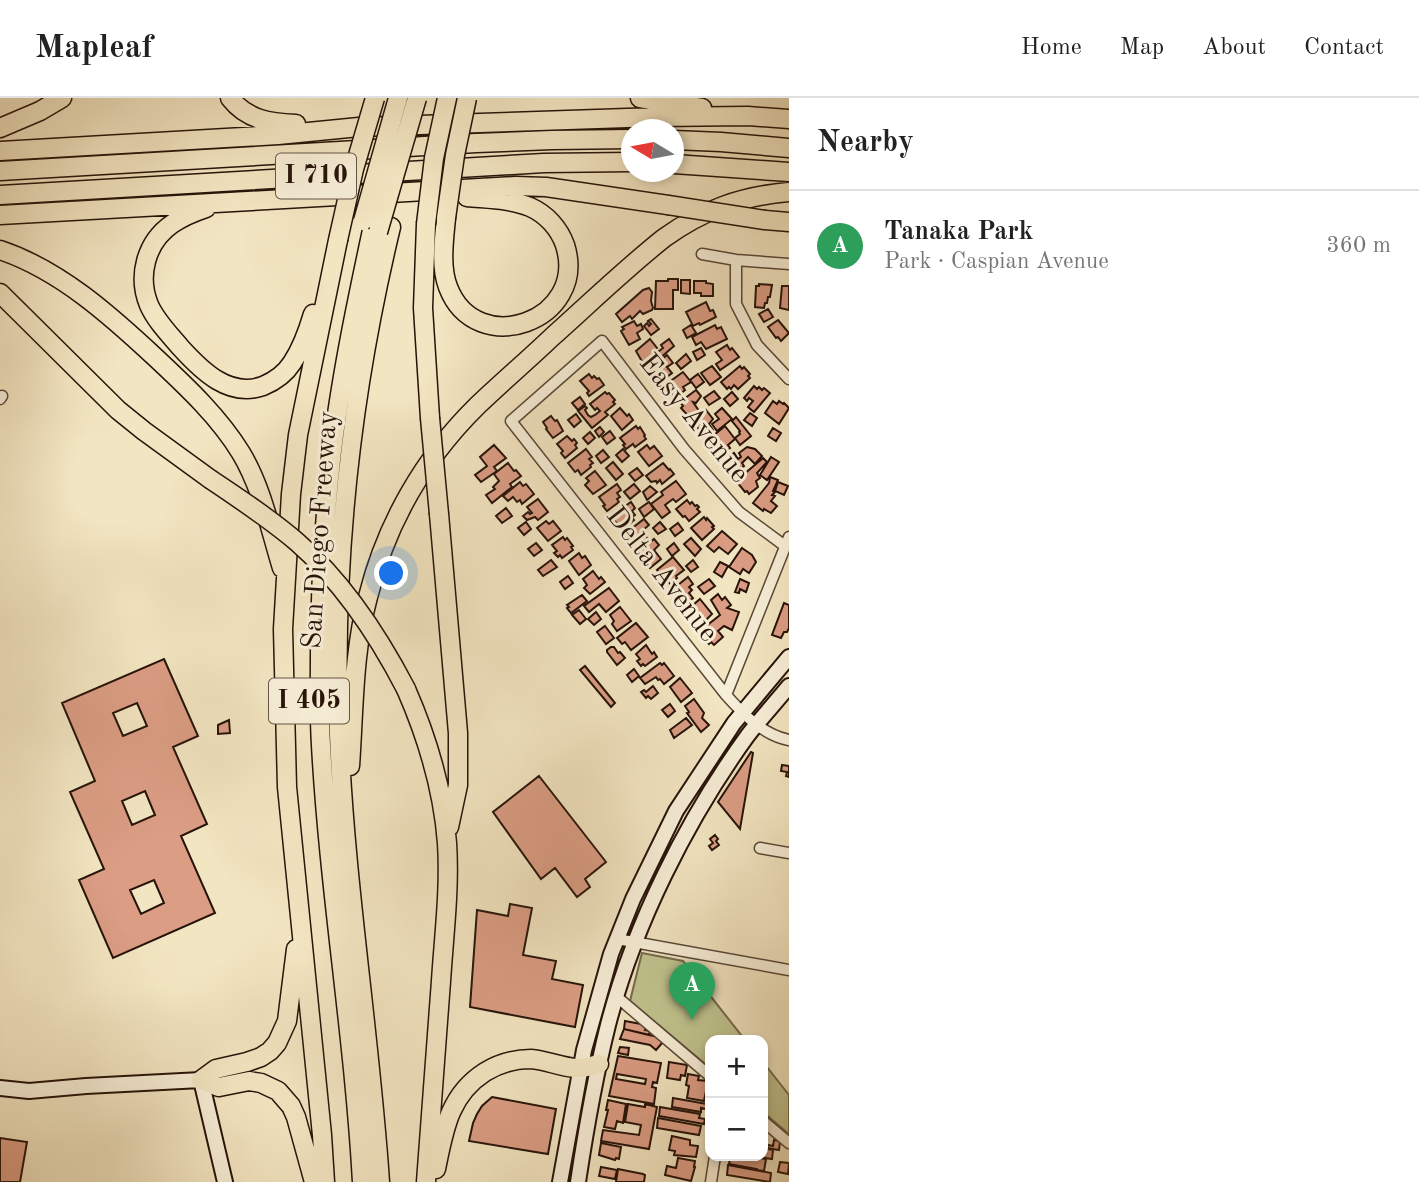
<!DOCTYPE html>
<meta charset="utf-8">
<style>
:root{--surface:#fff;--page:#f6f6f6;--text:#222;--muted:#767676;--line:#e0e0e0;--accent:#b45309}
body{margin:0;font-family:"Old Standard TT",serif;background:var(--page);color:var(--text)}
.controls{position:absolute;right:21px;bottom:21px;display:grid;overflow:hidden;border-radius:14px;box-shadow:0 4px 10px #0003}
.controls button{width:63px;height:63px;display:grid;place-items:center;padding:0;border:0;border-bottom:2px solid var(--line);background:var(--surface);color:var(--text);font:35px sans-serif}
.compass{position:absolute;left:621px;top:21px;width:63px;height:63px;border-radius:50%;background:var(--surface);box-shadow:0 4px 10px #0003;rotate:280deg}
.you{position:absolute;left:392px;top:476px;width:24px;height:24px;margin:-18px;border:5px solid #fff;border-radius:50%;background:#1a73e8;box-shadow:0 0 0 10px #1a73e833}
.badge{display:grid;place-items:center;width:46px;height:46px;border-radius:50%;background:var(--accent);color:#fff;font-size:23px;font-weight:700}
.pin{position:absolute;translate:-50% -58px;filter:drop-shadow(0 2px 4px #0008)}
.pin::after{content:'';position:absolute;top:37px;width:24px;height:21px;background:inherit;clip-path:polygon(0 0,100% 0,50% 100%)}
.list{margin:0;padding:0;list-style:none}
h2{display:flex;justify-content:space-between;align-items:center;height:91px;margin:0;padding:0 28px;font-size:30px}
h2 small{font-size:23px;font-weight:400;color:var(--muted)}
.list li{display:grid;grid-template-columns:46px 1fr auto;gap:21px;align-items:center;box-sizing:border-box;height:112px;padding:0 28px;border-top:2px solid var(--line)}
.list b{display:block;font-size:26px;white-space:nowrap}
.list p{margin:0;font-size:23px;white-space:nowrap;color:var(--muted)}
.list em{font-size:23px;font-style:normal;color:var(--muted)}
.map{position:relative;flex:none;width:789px;height:1084px;overflow:hidden}
header{display:flex;align-items:center;gap:42px;box-sizing:border-box;height:98px;padding:0 35px;background:var(--surface);border-bottom:2px solid var(--line)}
header strong{font-size:33px}
nav{display:flex;gap:38px;margin-inline-start:auto;font-size:24px}
main{display:flex}
aside{flex:1;background:var(--surface)}
.map>svg:first-child{display:block}
</style>
<header>
<strong>Mapleaf</strong>
<nav><a>Home</a><a>Map</a><a>About</a><a>Contact</a></nav>
</header>
<main>
<div class="map">
<svg width="789" height="1084" viewBox="0 0 789 1084">
<rect width="100%" height="100%" fill="#f2e5c1"/>
<filter id="stains"><feTurbulence type="fractalNoise" baseFrequency=".00286" numOctaves="4"/><feColorMatrix values="0 0 0 0 .2 0 0 0 0 .09 0 0 0 0 .02 0 0 0 .5 -.17"/></filter>
<radialGradient id="worn" r=".72"><stop offset=".6" stop-color="#630" stop-opacity="0"/><stop offset="1" stop-color="#630" stop-opacity=".3"/></radialGradient>
<!-- green -->
<path fill="#c0c38e" stroke="#746b4c" stroke-width="2" d="M642 855 683 863 745 942H710V970L630 903Z
M763 964 789 997V1036L763 1014Z"/>
<!-- building -->
<path fill="#db9d84" stroke="#271309" stroke-width="2" fill-rule="evenodd" d="M668 181H678V192H673V211H655L656 183H668Z
M681 182H690V196L681 195Z
M694 183H706V185L713 186V198H701V195H694Z
M759 186 772 187 770 199H768L767 205H765L764 210 755 209 756 188H759Z
M782 188H789V212L780 210Z
M649 190 652 194 651 203 653 210 652 212 643 216 640 213 632 221 630 218 622 224 616 216 643 192Z
M706 204 710 213 713 212 716 219 700 227 699 225 693 228 686 214Z
M768 211 773 219 764 224 759 216Z
M651 221 659 231 651 237 644 228 647 225 649 228 651 226 648 223Z
M778 222 789 235 781 243 778 239 776 240 768 229Z
M634 223 637 228 641 226 643 231 637 235 640 241 629 247 621 233 624 231 622 229Z
M691 227 696 235 687 240 683 232Z
M715 227 717 231 721 229 727 241 706 251 701 244 696 247 692 239Z
M650 241 657 250 653 254 655 256 663 250 661 247 669 241 674 248 659 261 656 258 644 267 636 253Z
M727 247 730 252 732 250 739 259 720 272 716 266 722 262 716 254Z
M701 250 705 257 697 262 693 254Z
M686 256 691 263 681 271 676 265Z
M667 257 673 265 667 269 661 262Z
M661 262 672 275 659 285 652 276 654 274 651 269Z
M712 268 721 279 710 287 701 275Z
M740 268 742 271 744 269 750 276 748 278 750 280 738 291 734 287 731 291 729 289 727 291 721 284Z
M683 274 691 284 683 289 685 292 675 300 665 287Z
M589 276 592 280 594 278 597 281 599 280 604 287 589 298 587 295 589 293 580 283Z
M698 276 704 284 696 290 690 282Z
M754 288 757 291 759 289 762 292 764 290 770 295 754 314 748 309 753 303 749 300 747 303 744 300Z
M696 292 701 298 696 305 693 304 699 313 689 319 681 310 683 308 680 304Z
M714 293 720 300 709 307 704 300Z
M605 294 607 296 609 295 615 302 613 304 615 306 605 314 608 317 592 330 578 313 585 308 587 310 585 312 588 317 591 319 595 317 600 313 597 310 595 312 590 306Z
M732 294 738 301 730 308 724 301Z
M580 299 585 306 578 312 572 305Z
M773 303 777 306 779 303 783 306 784 305 789 310 779 326 765 315Z
M620 310 627 318 629 316 633 322 622 332 611 318Z
M722 310 732 321 717 333 712 326 719 321 715 316Z
M706 312 713 321 709 326 713 332 704 339 693 323Z
M750 315 757 320 752 328 744 322Z
M576 316 581 323 574 329 568 322Z
M551 318 555 323 557 322 563 333 553 340 546 331 547 330 543 324Z
M736 319 751 338 740 347 735 340 740 336 739 334 740 333 732 323Z
M636 328 638 331 640 329 645 337 644 338 646 341 635 349 633 346 626 351 623 347 625 346 620 340Z
M725 328 735 341 728 347 730 350 719 358 707 343Z
M600 329 604 334 599 339 595 333Z
M773 330 781 335 776 343 768 338Z
M610 333 615 340 607 346 602 339Z
M590 334 595 340 588 346 583 340Z
M567 338 572 343 574 341 577 345 575 347 577 350 565 360 561 355 563 353 557 346Z
M494 347 506 360 494 369 497 373 481 384 475 377 487 368 480 359Z
M647 347 650 351 654 348 662 358 649 368 638 354Z
M747 349 755 351 762 358 755 366 748 359 742 365 744 368 732 378 728 373 729 371 723 363 734 355 738 361 741 359 739 355Z
M586 351 592 359 589 361 593 365 590 367 591 369 581 377 578 372 575 374 568 365Z
M623 351 629 358 622 364 616 357Z
M603 352 609 359 601 365 596 358Z
M771 359 779 364 767 382 760 377Z
M763 360 767 364 757 375 760 380 756 383 758 389 749 396 747 393 745 394 736 383Z
M613 364 623 376 616 382 606 370Z
M508 365 514 373 516 372 521 378 510 386 512 389 492 405 486 397 495 391 493 389 499 383 494 376Z
M663 365 669 372 670 371 674 376 662 386 660 382 657 385 656 383 651 384 646 378Z
M637 370 643 377 635 383 629 376Z
M595 373 606 387 593 396 585 387 589 383 586 380Z
M770 379 778 382 773 393 775 394 772 397 775 398 771 403 777 408 771 415 764 411 763 413 753 405 769 385Z
M676 383 686 396 676 404 673 401 665 407 670 414 662 420 651 406 663 397 661 394Z
M520 384 523 388 526 386 534 396 522 406 520 402 517 404 513 399 508 403 503 398Z
M778 384 788 388 784 397 775 393Z
M617 386 621 392 617 395 620 399 617 401 619 404 607 413 603 408 605 407 599 399Z
M634 386 640 393 630 401 624 394Z
M650 388 657 394 647 402 643 394Z
M538 401 548 414 538 422 535 419 527 422 523 418 528 414 530 416 532 415 527 409Z
M687 402 690 406 692 404 695 408 697 407 699 409 697 411 700 414 689 423 685 418 683 419 676 411Z
M631 404 635 410 632 413 635 417 632 419 634 422 622 432 611 418Z
M649 404 654 411 644 419 639 411Z
M506 410 512 418 502 425 496 418Z
M704 419 706 422 707 420 714 428 712 429 714 431 702 442 691 430Z
M644 421 649 427 642 433 648 441 637 449 634 445 632 447 630 444 632 443 626 435Z
M546 423 549 426 553 423 561 433 548 443 537 430Z
M526 424 531 431 524 437 518 430Z
M660 424 666 431 658 436 653 430Z
M678 425 683 432 675 438 670 431Z
M722 433 737 446 728 456 719 449 714 454 707 448Z
M563 439 565 442 567 440 573 448 571 449 573 452 562 460 560 457 558 459 554 455 557 453 552 447Z
M691 440 701 451 695 458 684 446Z
M654 441 659 447 654 452 661 461 650 470 638 454Z
M536 445 542 452 534 458 528 451Z
M674 445 679 452 672 458 667 451Z
M742 450 752 457 756 464 749 475 743 471 740 476 729 469Z
M579 455 582 460 585 458 591 467 579 477 569 463Z
M673 459 684 472 676 478 677 480 670 486 669 484 667 485 657 472Z
M551 462 557 469 543 478 538 472Z
M693 462 698 469 691 474 686 468Z
M720 464 728 468 722 479 714 474Z
M593 473 599 481 601 479 605 484 590 496 584 490 587 487 583 481Z
M568 478 573 485 565 491 560 484Z
M688 479 693 486 689 489 692 492 689 495 693 500 683 508 673 491Z
M709 481 715 488 704 496 698 489Z
M740 481 749 485 746 494 740 491 739 495 735 494Z
M609 490 619 503 606 514 599 506 589 514 584 508Z
M718 496 722 502 725 499 731 507 727 510 739 514 732 532 724 528 718 533 723 539 714 547 711 544 709 546 700 533 720 517 711 502Z
M582 497 587 503 571 515 567 510 569 509 567 507Z
M700 501 712 516 706 522 699 527 697 525 695 527 685 514Z
M784 505 789 507V530L787 534H784L781 540 772 537Z
M620 509 631 523 617 533 612 526 614 523 610 517Z
M579 512 586 521 580 526 572 517Z
M596 514 601 521 594 527 588 521Z
M636 525 648 539 631 552 625 544 622 546 617 540Z
M605 528 614 540 606 546 597 534Z
M646 547 652 556 654 554 657 559 645 568 643 566 641 568 637 563 640 561 636 556Z
M611 549H614L618 555 620 554 625 560 617 567 607 554V552Z
M164 561 198 638 173 649 207 726 181 738 215 815 113 860 79 782 104 771 70 694 95 683 62 605ZM137 605 147 628 123 638 113 615ZM145 693 155 717 132 727 122 703ZM154 782 164 805 141 816 130 792Z
M660 565 662 567 664 565 674 578 664 586 660 581 658 582 656 579 645 586 640 580Z
M585 568 615 605 611 609 580 572Z
M634 571 639 578 632 584 627 577Z
M680 580 692 595 681 604 670 589Z
M653 588 658 595 651 601 648 598 646 600 641 594 644 592 646 594Z
M694 601 704 615 702 620 709 627 701 634 687 615 689 614 685 608Z
M670 606 675 613 668 619 662 612Z
M686 620 692 627 674 640 670 632Z
M229 622 230 635 218 636V627Z
M751 654 753 655 740 731 718 704Z
M782 667 789 668V679L786 678 787 674 781 673Z
M539 678 606 764 585 781 590 789 577 799 555 770 541 781 493 714Z
M715 737 718 741 716 743 719 747 712 752 709 748 713 745 710 741Z
M510 806 532 810 523 857 556 863 552 881 583 887 575 929 470 909 477 812 508 818Z
M625 923 641 926 646 930 645 932 650 933 649 937 624 931Z
M624 931 658 939 663 944 656 952 650 947 620 941Z
M620 949 629 950 628 957 618 955Z
M618 958 661 965 657 985 653 984 652 989 656 990 654 1006 609 998ZM617 976 646 981 645 986 616 981Z
M669 964 687 967 685 978 681 977 680 982 667 980Z
M688 976 699 978 698 982 708 983 704 1003 687 1000 689 988 686 987Z
M492 999 556 1011 548 1056 469 1043 473 1025 477 1016 482 1008Z
M673 1000 707 1006 706 1011 701 1010V1014L672 1009Z
M608 1002 626 1006 623 1025 617 1023 615 1031 604 1029 608 1012H606Z
M628 1006 645 1009V1006L657 1009 649 1051 601 1043 603 1032 639 1037 641 1027 625 1024Z
M660 1009 700 1016 699 1020 705 1021 704 1026 659 1018Z
M658 1020 701 1028 699 1037 657 1030Z
M672 1038 690 1042V1047L698 1048 696 1059 674 1057 675 1053 669 1052Z
M0 1040 27 1044 20 1084H0Z
M774 1042 780 1043 779 1052 767 1050 768 1047 773 1048Z
M601 1045 621 1049 619 1061 616 1060 615 1062 599 1057Z
M763 1050 773 1052 772 1061 751 1058H763Z
M739 1058 766 1061 764 1073 757 1072V1071L729 1066 730 1061 738 1062Z
M678 1060 695 1063 694 1069H695L691 1083 665 1077 667 1068 676 1070Z
M780 1064 789 1065 788 1076 778 1074Z
M728 1067 771 1075 770 1084 727 1077Z
M601 1069 617 1072 615 1081 599 1078Z
M618 1071 643 1076 645 1077 644 1084H616Z"/>
<g fill="none" stroke-linecap="round" stroke-linejoin="round">
<!-- street casing -->
<g stroke="#5a4837" stroke-width="13">
<path id="street" d="M702 156 736 162 789 166
M736 162V206L757 247 789 281
M0 301 2 298
M785 448 739 414 684 351 602 243 511 323 726 597C743 616 763 637 789 642
M726 597 789 439
M760 750 789 755
M617 841 789 872
M617 899 710 978
M763 1023 789 1045
M711 1084 715 1058"/>
</g>
<!-- secondary casing -->
<g stroke="#271309" stroke-width="18">
<path id="secondary" d="M0 990 29 993 86 988 201 982 225 1084
M560 1084 584 952 611 856 633 801 676 713 734 625 789 559
M578 1084C586 1031 595 979 608 927 634 827 687 721 748 637 761 620 776 604 789 588"/>
</g>
<!-- highway casing -->
<g stroke="#271309" stroke-width="21">
<path id="highway" d="M230 0C247 22 270 25 296 26
M640 0 702 10
M0 30 40 13 62 0
M674 42 721 44 789 50
M0 53 278 37 359 29 657 19 748 18 789 21
M674 66 789 74
M0 73 476 45 552 42 632 41
M0 97 544 65 632 64
M206 110C194 114 182 119 172 126 146 144 137 178 149 207 156 223 170 237 181 250 202 273 229 300 263 288 275 283 285 276 292 265 302 250 308 233 313 216
M0 117 516 88 546 89 668 107
M446 120C444 142 440 168 448 189 476 263 589 223 565 147 559 130 546 116 530 109 511 101 487 101 467 99
M765 122 789 124
M426 126 423 210 430 320
M0 152C60 172 111 218 156 260 187 289 219 319 241 355 262 390 270 431 282 470
M0 195 118 312 144 333 210 381
M439 416 458 635V687L449 729
M406 591C427 639 443 692 447 745 450 790 444 837 441 883 436 950 431 1017 426 1084
M350 668C354 613 353 554 368 499 386 426 424 360 478 307 502 284 528 262 552 239 589 206 625 171 664 140 703 112 741 98 789 94
M201 982 216 971 247 964 261 959 270 953 277 945 287 923 296 851
M201 982 219 989 249 983 261 985 278 993 291 1008 296 1019 314 1084
M436 1071C444 1032 449 997 485 974 498 966 515 961 531 961 547 962 562 970 578 970 585 971 593 967 599 966
M325 1084 322 1037 287 689 283 531 291 396 298 337 338 142
M362 1084C354 938 329 793 321 647 319 617 320 587 320 557 320 492 324 427 331 362 340 282 357 202 374 123
M380 1084C370 935 345 787 339 637 332 466 351 295 391 129"/>
</g>
<!-- street -->
<use href="#street" stroke="#f7eed7" stroke-width="10"/>
<!-- secondary -->
<use href="#secondary" stroke="#f7eed7" stroke-width="14"/>
<!-- highway -->
<use href="#highway" stroke="#f2e5c1" stroke-width="18"/>
<!-- highway-bridge casing -->
<g stroke="#271309" stroke-width="21" stroke-linecap="butt">
<path id="highway-bridge" d="M668 107 765 122
M446 120 455 57 467 0
M363 123 398 0
M426 126 434 60 447 0
M378 134 417 0
M338 142 354 71 375 0
M430 320 439 416
M210 381C240 401 270 421 297 444 344 485 378 537 406 591"/>
</g>
<!-- highway-bridge -->
<use href="#highway-bridge" stroke="#f2e5c1" stroke-width="18"/>
</g>
<g text-anchor="middle" dominant-baseline="central" stroke-width="6" stroke-linejoin="round" paint-order="stroke">
<!-- shield labels -->
<g fill="#f7eed7" stroke="#655547" stroke-width="2">
<rect x="276" y="55.5" width="80" height="45" rx="5"/>
<rect x="269" y="580.5" width="80" height="45" rx="5"/>
</g>
<g font-size="26" font-weight="bold" fill="#271309">
<text x="316" y="78">I 710</text>
<text x="309" y="603">I 405</text>
</g>
<!-- street labels -->
<g font-size="28" fill="#271309" stroke="#f7eed7">
<text transform="translate(693 321) rotate(51)">Easy Avenue</text>
<text transform="translate(321 432) rotate(-86)">San Diego Freeway</text>
<text transform="translate(661 477) rotate(52)">Delta Avenue</text>
</g>
</g>
<rect width="100%" height="100%" filter="url(#stains)"/>
<rect width="100%" height="100%" fill="url(#worn)"/>
</svg>
<div class="controls">
<button>+</button>
<button>−</button>
</div>
<svg class="compass" viewBox="-18 -18 36 36"><path d="M0-13l5 13h-10z" fill="#e53935"/><path d="M0 13l5-13h-10z" fill="#767676"/></svg>
<div class="you"></div>
<div class="pin badge" style="left:692px;top:922px;background:#2e9e5b">A</div>
</div>
<aside>
<h2>Nearby<small></small></h2>
<ul class="list">
<li><span class="badge" style="background:#2e9e5b">A</span><div><b>Tanaka Park</b><p>Park · Caspian Avenue</p></div><em>360 m</em></li>
</ul>
</aside>
</main>
